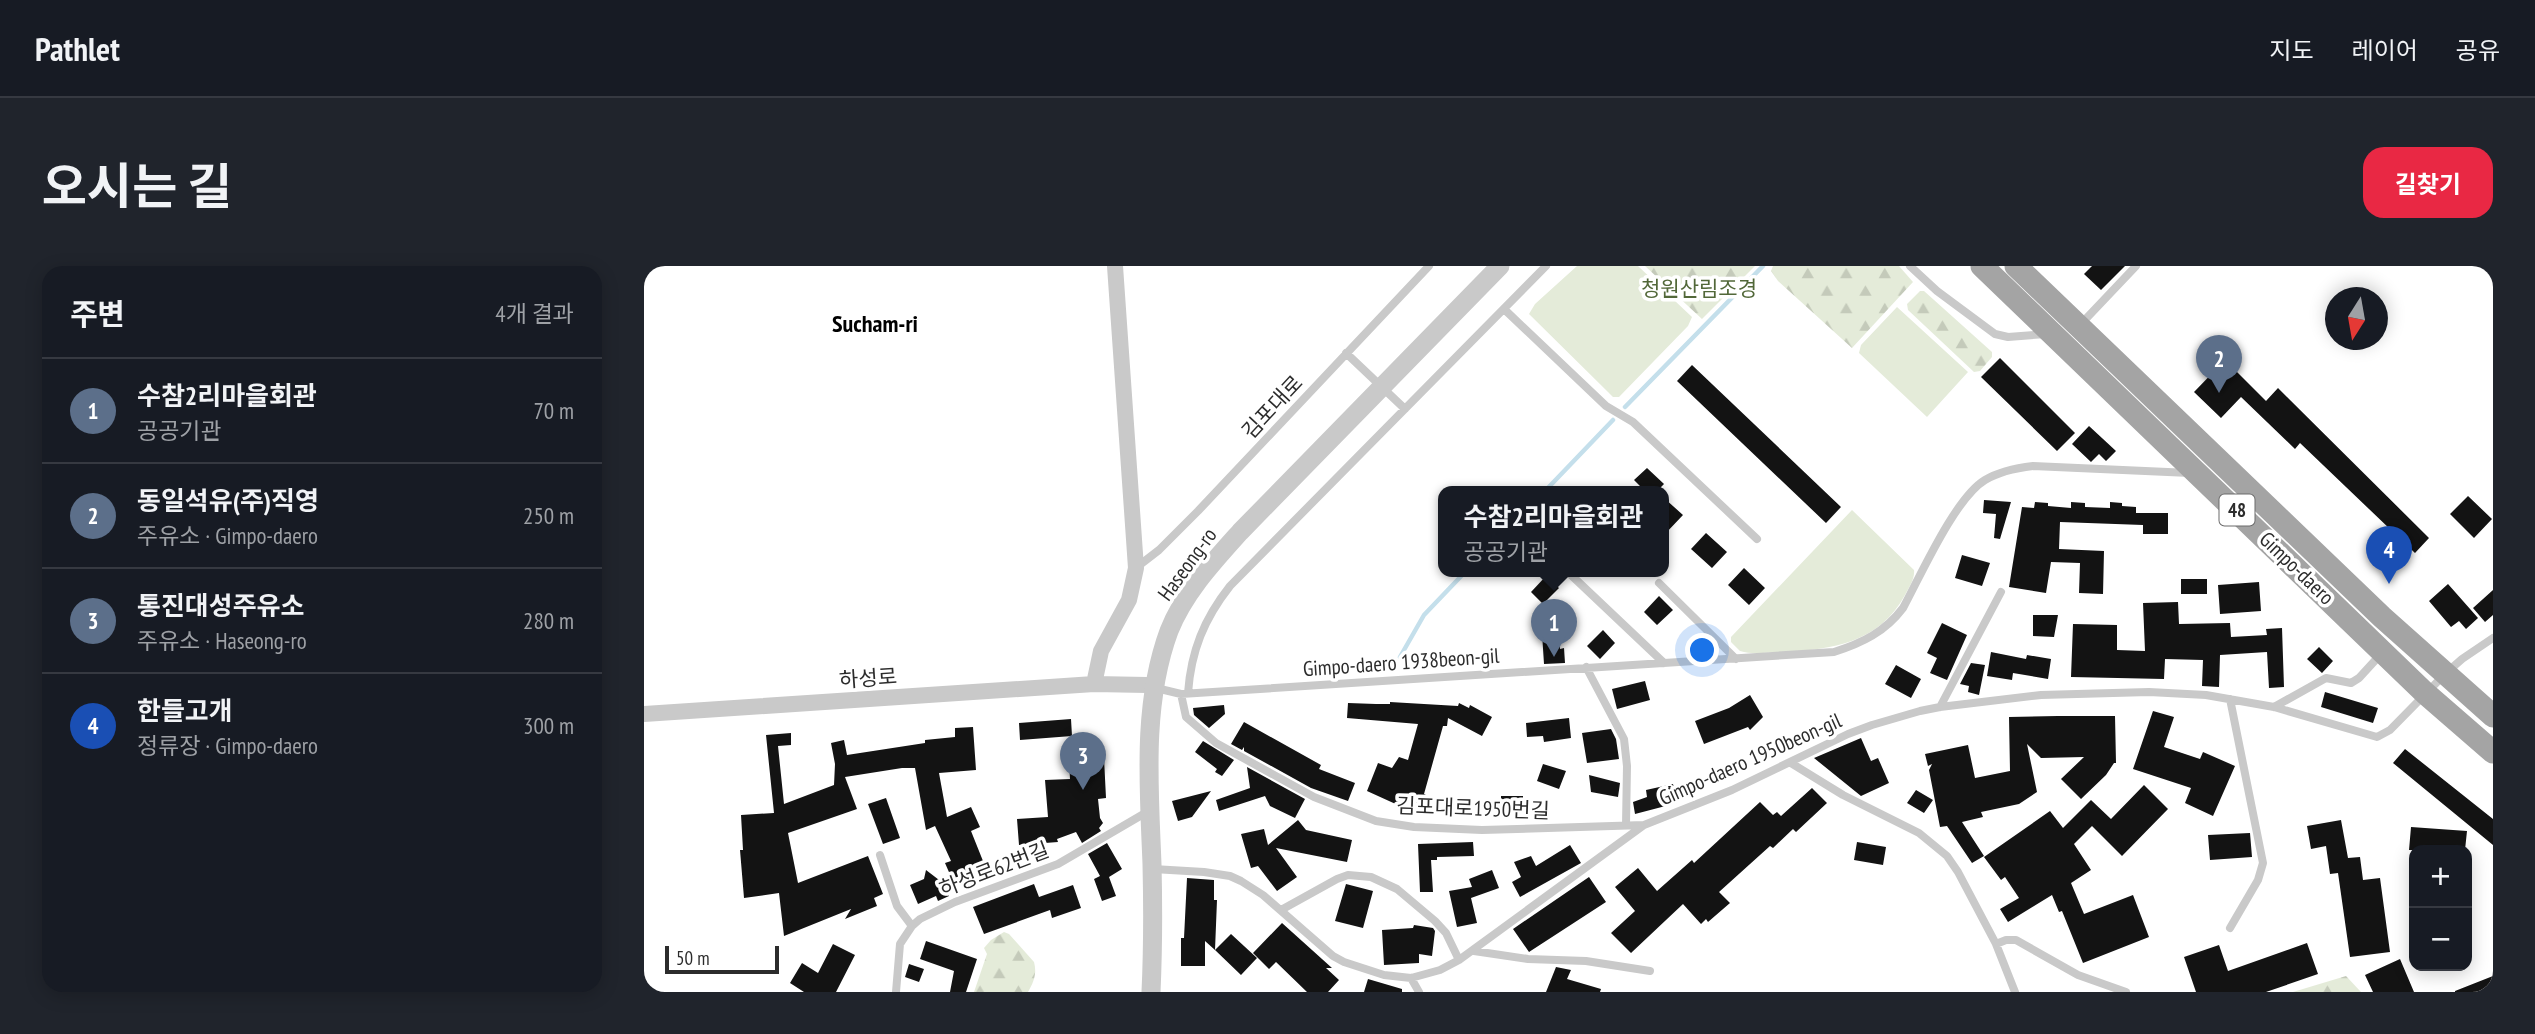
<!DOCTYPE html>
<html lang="ko">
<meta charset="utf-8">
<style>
:root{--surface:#171b24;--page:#20242c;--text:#f1f3f6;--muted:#9ea1a6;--line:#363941;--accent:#e92844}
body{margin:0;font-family:"PT Sans Narrow","Noto Sans KR",sans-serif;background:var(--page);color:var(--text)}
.controls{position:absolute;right:21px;bottom:21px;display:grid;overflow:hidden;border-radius:14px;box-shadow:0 4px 18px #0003}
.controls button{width:63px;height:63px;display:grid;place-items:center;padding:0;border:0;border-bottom:2px solid var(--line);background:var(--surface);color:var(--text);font:35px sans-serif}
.compass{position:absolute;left:1681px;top:21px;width:63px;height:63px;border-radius:50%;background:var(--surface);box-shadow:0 4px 18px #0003;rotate:191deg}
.scale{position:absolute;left:21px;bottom:18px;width:114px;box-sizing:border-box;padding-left:7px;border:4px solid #2c2c2c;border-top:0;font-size:19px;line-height:24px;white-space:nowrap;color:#2c2c2c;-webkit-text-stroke:5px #fff;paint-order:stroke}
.you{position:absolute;left:1059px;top:385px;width:24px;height:24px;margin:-18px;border:5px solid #fff;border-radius:50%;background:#1a73e8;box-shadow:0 0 0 10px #1a73e833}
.badge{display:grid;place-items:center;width:46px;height:46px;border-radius:50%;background:var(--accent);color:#fff;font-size:23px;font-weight:700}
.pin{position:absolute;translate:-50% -58px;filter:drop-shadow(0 2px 4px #0008)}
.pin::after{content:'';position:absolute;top:37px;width:24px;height:21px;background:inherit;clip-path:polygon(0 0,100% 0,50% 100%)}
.popup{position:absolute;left:794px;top:220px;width:231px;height:91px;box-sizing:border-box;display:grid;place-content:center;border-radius:14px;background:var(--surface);filter:drop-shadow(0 2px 5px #0005);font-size:23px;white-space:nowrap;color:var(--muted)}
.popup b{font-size:26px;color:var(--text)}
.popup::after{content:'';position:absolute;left:50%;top:100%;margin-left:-14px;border:14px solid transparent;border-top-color:var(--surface)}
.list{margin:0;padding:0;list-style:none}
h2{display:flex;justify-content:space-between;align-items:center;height:91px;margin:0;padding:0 28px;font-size:30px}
h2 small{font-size:23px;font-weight:400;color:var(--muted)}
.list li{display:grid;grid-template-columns:46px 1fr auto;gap:21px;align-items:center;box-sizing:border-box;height:105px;padding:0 28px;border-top:2px solid var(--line)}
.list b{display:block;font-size:26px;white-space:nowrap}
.list p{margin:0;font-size:23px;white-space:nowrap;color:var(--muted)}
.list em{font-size:23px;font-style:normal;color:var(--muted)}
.map{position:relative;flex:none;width:1849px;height:726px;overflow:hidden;border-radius:21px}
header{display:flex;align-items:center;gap:42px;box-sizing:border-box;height:98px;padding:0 35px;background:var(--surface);border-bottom:2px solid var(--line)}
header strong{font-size:33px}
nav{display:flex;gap:38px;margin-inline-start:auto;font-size:24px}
.intro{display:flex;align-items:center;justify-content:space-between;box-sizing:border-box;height:168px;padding:0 42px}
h1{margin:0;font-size:49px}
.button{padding:18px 32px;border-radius:21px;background:var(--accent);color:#fff;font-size:24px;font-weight:700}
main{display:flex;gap:42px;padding:0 42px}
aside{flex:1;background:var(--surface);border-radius:21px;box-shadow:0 4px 18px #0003}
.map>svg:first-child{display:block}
</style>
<header>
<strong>Pathlet</strong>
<nav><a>지도</a><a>레이어</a><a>공유</a></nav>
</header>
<div class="intro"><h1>오시는 길</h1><a class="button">길찾기</a></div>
<main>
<aside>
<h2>주변<small>4개 결과</small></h2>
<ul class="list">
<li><span class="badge" style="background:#5c6f8a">1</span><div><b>수참2리마을회관</b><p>공공기관</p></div><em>70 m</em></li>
<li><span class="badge" style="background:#5c6f8a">2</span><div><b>동일석유(주)직영</b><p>주유소 · Gimpo-daero</p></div><em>250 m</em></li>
<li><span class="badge" style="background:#5c6f8a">3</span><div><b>통진대성주유소</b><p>주유소 · Haseong-ro</p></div><em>280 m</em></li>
<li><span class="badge" style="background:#1a4fb4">4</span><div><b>한들고개</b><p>정류장 · Gimpo-daero</p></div><em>300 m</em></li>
</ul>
</aside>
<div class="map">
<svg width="1849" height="726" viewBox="0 0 1849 726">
<defs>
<pattern id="forest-firs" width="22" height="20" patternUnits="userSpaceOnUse" patternTransform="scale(1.75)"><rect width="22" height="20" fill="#e4ebd9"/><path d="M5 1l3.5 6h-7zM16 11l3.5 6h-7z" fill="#c4caba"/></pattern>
</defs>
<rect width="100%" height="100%" fill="#fff"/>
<!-- forest -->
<path fill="url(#forest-firs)" d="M1001 0H1111L1058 53Z
M1129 0H1255L1269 16 1208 82 1134 15 1127 5Z
M1276 25H1280L1348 86V91L1336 105 1330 106 1264 44 1263 38Z
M360 666 365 668 390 696C393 707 390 716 384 726H330L343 688 340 682 347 674Z
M1702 710 1717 726H1649Z"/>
<!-- garden -->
<path fill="#e4ebd9" d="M933 0H994L1048 51 1044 60 975 131H969L964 126 885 48 891 38Z
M1253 41 1324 106 1283 151 1215 87 1217 79Z
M1208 244 1270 304C1271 313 1265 321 1261 329 1236 376 1188 384 1139 386 1125 386 1109 389 1096 385L1087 376V371Z"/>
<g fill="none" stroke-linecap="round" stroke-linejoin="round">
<!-- stream -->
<path stroke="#c4dfeb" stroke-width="4.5" d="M981 141 1119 0
M901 225 969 154
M756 391 780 349 822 305"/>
</g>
<!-- building -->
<path fill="#131313" d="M1448 0H1481L1457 24 1440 8Z
M1356 92 1431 167 1413 185 1337 111Z
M1581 94 1622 135 1634 122 1785 272 1771 287 1656 177 1651 183 1597 131 1577 152 1550 126Z
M1048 99 1197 241 1182 257 1033 115Z
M1445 160 1472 185 1462 195 1455 188 1447 196 1428 178Z
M1003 202 1020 218 1013 225H1001L990 214Z
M1824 230 1848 253 1830 272 1806 248Z
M1020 232 1039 249 1020 269Z
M1340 234 1367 236 1356 273 1350 272 1352 248 1339 247Z
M1391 236 1404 237V240L1427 242V236L1441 237V241L1466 242V236L1478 237V240L1492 241V247H1524V268H1499V259L1416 256 1415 283 1460 285 1459 328 1435 327 1436 297 1407 296 1402 327 1365 321 1378 241 1390 242Z
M1062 267 1083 286 1068 302 1047 283Z
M1318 289 1346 297 1338 320 1311 312Z
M1100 302 1121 322 1105 339 1084 319Z
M902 310 915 322 899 338 887 326Z
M1537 313H1563V328H1537Z
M1615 316 1617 345 1576 348 1574 319Z
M1804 318 1834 352 1822 363 1815 355 1807 361 1785 335Z
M1849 324V349L1841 356 1829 342Z
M1015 330 1029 344 1013 359 1000 346Z
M1534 336 1535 358 1586 357 1587 371 1623 369 1622 363 1638 362 1640 421 1625 422 1623 386 1576 389 1575 421 1558 420 1559 394 1521 393 1520 413 1427 411 1429 358 1473 359V384L1501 385 1499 337Z
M1389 349H1414L1410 371 1389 370Z
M1298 357 1323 369 1303 414 1286 407 1293 392 1283 387Z
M959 364 971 377 956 393 943 380Z
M915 366 916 383 920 382 921 397 900 398 898 367Z
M1675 381 1689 395 1678 407 1663 393Z
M1347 386 1382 393 1383 389 1407 393 1404 413 1369 407 1368 414 1343 410Z
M1327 397 1341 399 1335 429 1324 426 1325 420 1316 418Z
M1252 399 1277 413 1267 432 1241 418Z
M1001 415 1006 434 973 443 968 423Z
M1681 426 1734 442 1729 457 1677 441Z
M1106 429 1119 451 1106 464 1104 461 1060 478 1051 455 1085 442Z
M746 436 814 440 815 437 825 442 826 439 848 451 838 470 804 452 803 460H799L780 528 786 531 778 550 723 525 734 497 748 502 755 491 764 494 774 458 703 452 704 437 732 438H746Z
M580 439 581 448 565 462 550 449 549 442Z
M1509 445 1530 451 1520 481 1556 493 1559 486 1591 500 1569 550 1541 537 1547 522 1489 503Z
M1414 450H1471L1472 497H1470L1462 509 1437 533 1417 513 1440 491 1397 492 1383 478 1393 526 1375 538 1337 546 1339 551 1318 556 1340 590 1328 597 1303 560 1296 561 1285 504 1288 498 1284 500 1281 488 1324 479 1331 512 1366 505 1365 451Z
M925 452 927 472 900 476 899 470 883 471 882 457Z
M427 453 428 470 376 474 375 457Z
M600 456 677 499 675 503 711 517 704 535 667 522 600 485V481L598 484 587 478Z
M329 461 332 504 295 507 303 551 327 541 336 561 327 565 341 600 308 613 301 597 307 595 291 560 282 564 271 502H258L201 511 213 543 144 567 154 617 224 590 239 628 230 632 233 640 201 653 207 643 140 670 135 627 100 632 96 584H99L97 549 130 547 122 469 147 467V479L134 480 140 538 190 519 191 498 187 477 200 474 203 489 281 477V474L311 471V462Z
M967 463 972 473 975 493 943 497 938 467Z
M1217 472 1227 495 1234 492 1245 517 1217 530 1170 492Z
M559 475 590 494 578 510 571 506 573 503 551 486Z
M1761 483 1849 553V579L1749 497Z
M460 492 462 532 454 533 456 552 459 557 455 562 457 565 438 577 432 566 413 573 414 576 375 579 373 553 404 551 401 514 426 513 425 494Z
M899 498 922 505 915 523 893 515Z
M603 501 661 533 651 552 626 540 621 530 575 545 572 534 606 522Z
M945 509 976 517 974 531 947 526Z
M1029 518 1033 537 991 548 989 536 1003 531 1002 524Z
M1500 519 1524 543 1478 590 1448 560 1430 578 1447 604 1427 617 1440 648 1489 629 1505 671 1439 697 1418 645 1415 646 1408 629 1364 656 1356 643 1375 632 1361 611 1357 614 1340 591 1406 545 1419 562 1447 534 1467 553Z
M1168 522 1183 537 1152 566 1149 563 1129 582 1126 580 1075 626 1086 637 1064 656 1062 653 1057 658 1039 638 987 687 967 667 991 645 971 621 994 602 1013 625 1048 594 1050 597 1116 536 1129 549 1133 546 1137 550Z
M1272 524 1289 534 1280 547 1263 537Z
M567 525 548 551 534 555 528 535Z
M857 530H879V550L847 551V535H857Z
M242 532 256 572 239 578 224 538Z
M654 554 662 564 708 574 703 596 632 582 653 611 633 625 614 600 607 602 597 568 620 563 624 579Z
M1697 554 1704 592 1716 591 1719 614 1736 612 1746 686 1706 691 1694 607 1686 608 1682 580 1667 583 1663 560Z
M1767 561 1823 565 1821 584H1765Z
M1606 567 1608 591 1566 594 1564 569Z
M829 576 830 590 793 591V594H787L789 626H776L774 578Z
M1213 576 1242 581 1239 599 1210 594Z
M463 577 478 603 465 611 472 630 458 635 450 613 456 610 444 588Z
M926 579 937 597 876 631 868 616 877 611 870 596 887 590 892 600Z
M282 604 299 617 305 630 294 635 292 630 274 638 266 619 280 613Z
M848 604 855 622 827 632 833 657 813 661 805 625 828 621 825 613Z
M945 611 962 636 885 686 869 663Z
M543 612 570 614V634H573L571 684 561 675V700H537V672H540Z
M390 618 395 631 429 619 437 642 408 652 406 644 340 668 329 641Z
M702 618 729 625 719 662 691 655Z
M638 657 688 702H682L695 714 684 726H663L632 696 625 703 609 687Z
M770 659 789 662 791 665 788 690 775 688V697L740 699 738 664 769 662Z
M587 668 613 692 597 709 571 684Z
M282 675 333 693 322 726H306L310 705 276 693Z
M1663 677 1674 708 1622 726H1552L1540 691 1575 679 1584 705Z
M189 678 211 689 192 726H160L146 717 158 697 174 707Z
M1756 693 1770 726H1729L1721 709Z
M265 698 280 703 275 716 261 711Z
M912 701 927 704 923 713 957 723 956 726H902Z
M1849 710V726H1811V725Z
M724 713 758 723V726H720Z"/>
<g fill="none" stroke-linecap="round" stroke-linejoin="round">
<!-- service -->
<path stroke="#c9c9c9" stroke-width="8" d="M1266 0 1293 25 1351 68 1364 71 1402 68
M860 43 962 140 989 156 1113 273
M1436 59 1492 0
M702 87 761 143
M493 301 515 284 554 245 785 0
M926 308 1020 397
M1015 317 1092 393
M942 401 980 473 983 500 982 559
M512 422 537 428 1190 386C1218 377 1241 366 1259 342 1277 309 1311 232 1341 214 1356 205 1372 202 1389 200L1546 207
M544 427C547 385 560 353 586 320L902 0
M537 428 542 451 572 477 670 531 732 555 770 561 838 564 1000 559
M1296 441 1357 326
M1630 441 1682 412 1707 417 1715 412 1737 388
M1147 497 1199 529 1275 567 1303 590 1314 606 1352 678 1371 726
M236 589 253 640 268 660
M509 603 560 606 586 610 597 615 619 629 689 690 700 696 740 709 767 712 796 704 815 694 1000 559 1088 524 1204 468 1228 459 1276 445 1296 441 1397 429 1505 426 1562 429 1630 441 1733 471 1746 464 1801 408 1818 393 1849 372
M637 644 693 613 704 609 727 611 753 623 791 655 802 667 815 694
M1586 662 1614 614 1619 597 1586 433
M1352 678 1362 674H1372L1434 709 1482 726
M830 685 884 693 942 695 1006 705
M767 712 775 726
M252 726 256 678 268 660 276 653 311 636 414 598 503 546"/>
<!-- minor -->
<path stroke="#c9c9c9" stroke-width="16" d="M471 0 492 302 485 334 457 385 450 418 503 419
M0 448 450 418"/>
<!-- tertiary -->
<path stroke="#c9c9c9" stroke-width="19" d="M507 726C509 683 509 640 508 598 505 521 498 438 525 365 540 327 569 296 596 266L856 0"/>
<!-- primary -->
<path stroke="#a4a4a4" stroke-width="23" d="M1338 0 1781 427 1849 486
M1372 0 1738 351 1849 450"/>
</g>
<g text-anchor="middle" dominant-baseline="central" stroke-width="7" stroke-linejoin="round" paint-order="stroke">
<!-- shield labels -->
<rect fill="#fff" stroke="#6b6b6b" stroke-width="2" x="1575.5" y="228.5" width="35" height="31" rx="5"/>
<g font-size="19" font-weight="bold" fill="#2c2c2c">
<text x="1593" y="244">48</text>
</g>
<!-- park labels -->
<g font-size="21" fill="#526839" stroke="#fff">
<text x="1055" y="22">청원산림조경</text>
</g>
<!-- street labels -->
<g font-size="21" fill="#2c2c2c" stroke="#fff">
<text transform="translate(628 141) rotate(-47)">김포대로</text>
<text transform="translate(543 298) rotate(-54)">Haseong-ro</text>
<text transform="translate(1653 302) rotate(44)">Gimpo-daero</text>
<text transform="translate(757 396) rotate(-4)">Gimpo-daero 1938beon-gil</text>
<text transform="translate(224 412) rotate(-4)">하성로</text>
<text transform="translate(1106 493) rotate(-24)">Gimpo-daero 1950beon-gil</text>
<text transform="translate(829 542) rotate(2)">김포대로1950번길</text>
<text transform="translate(350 603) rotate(-21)">하성로62번길</text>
</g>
<!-- quarter labels -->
<g font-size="24" font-weight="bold" fill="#000" stroke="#fff">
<text x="231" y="57">Sucham-ri</text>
</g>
</g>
</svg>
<div class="controls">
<button>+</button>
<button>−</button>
</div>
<svg class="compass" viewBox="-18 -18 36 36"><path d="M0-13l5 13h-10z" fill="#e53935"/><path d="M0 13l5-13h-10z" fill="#9ea1a6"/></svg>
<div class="scale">50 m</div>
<div class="you"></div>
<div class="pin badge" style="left:910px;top:391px;background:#5c6f8a">1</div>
<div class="popup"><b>수참2리마을회관</b>공공기관</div>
<div class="pin badge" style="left:1575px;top:127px;background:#5c6f8a">2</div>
<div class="pin badge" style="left:439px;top:524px;background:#5c6f8a">3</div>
<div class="pin badge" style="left:1745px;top:318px;background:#1a4fb4">4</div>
</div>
</main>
